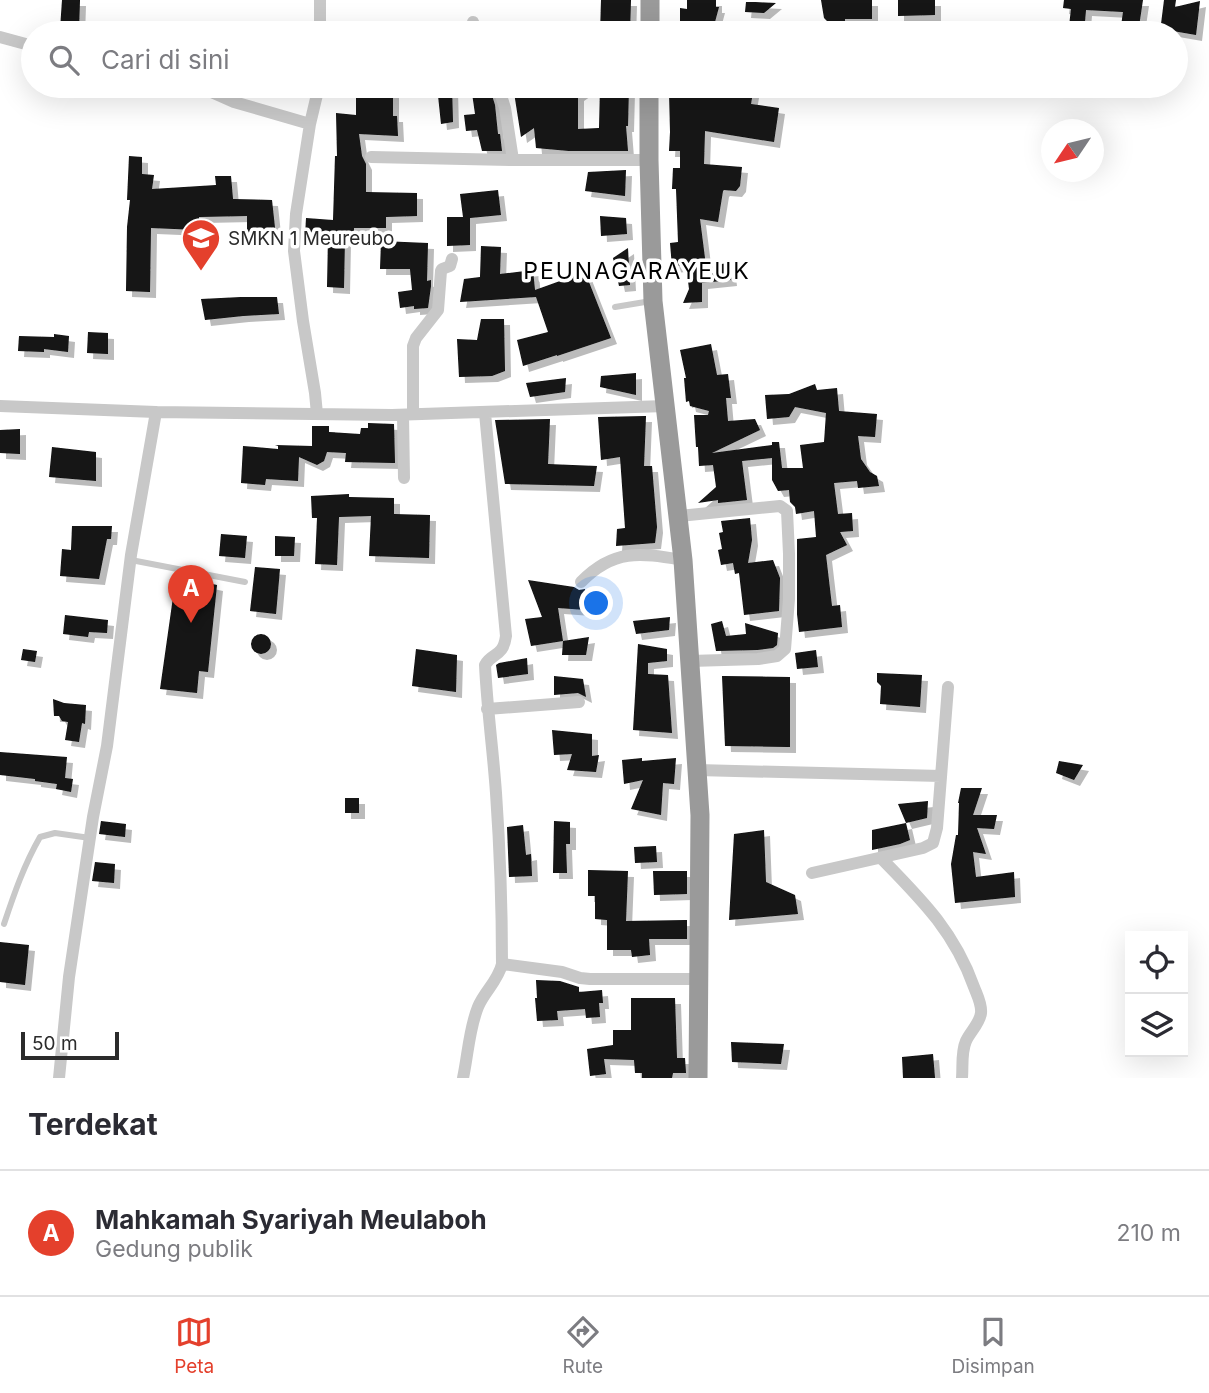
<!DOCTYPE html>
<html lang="id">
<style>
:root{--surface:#fff;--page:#f7f7f7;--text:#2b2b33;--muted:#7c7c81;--line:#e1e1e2;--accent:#e4402c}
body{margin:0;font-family:Inter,sans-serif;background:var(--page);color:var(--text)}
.controls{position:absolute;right:21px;bottom:21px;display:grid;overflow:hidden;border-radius:0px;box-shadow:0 7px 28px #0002}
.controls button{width:63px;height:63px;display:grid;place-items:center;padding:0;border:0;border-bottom:2px solid var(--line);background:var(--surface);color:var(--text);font:35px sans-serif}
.compass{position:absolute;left:1041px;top:119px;width:63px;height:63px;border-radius:50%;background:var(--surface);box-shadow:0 7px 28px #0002;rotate:235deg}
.scale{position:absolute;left:21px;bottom:18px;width:98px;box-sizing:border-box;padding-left:7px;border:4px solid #2b2b2b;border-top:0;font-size:19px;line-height:24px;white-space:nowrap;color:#2b2b2b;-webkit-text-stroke:5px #fff;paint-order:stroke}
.you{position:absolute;left:597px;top:604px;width:24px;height:24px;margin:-18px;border:5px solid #fff;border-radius:50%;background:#1a73e8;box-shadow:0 0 0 10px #1a73e833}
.badge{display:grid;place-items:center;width:46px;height:46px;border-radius:50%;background:var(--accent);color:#fff;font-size:23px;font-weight:700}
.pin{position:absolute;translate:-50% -58px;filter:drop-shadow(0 2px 4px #0008)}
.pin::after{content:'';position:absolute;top:37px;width:24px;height:21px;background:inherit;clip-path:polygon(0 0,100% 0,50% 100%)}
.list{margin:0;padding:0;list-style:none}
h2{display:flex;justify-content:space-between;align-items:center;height:91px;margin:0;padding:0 28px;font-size:30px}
h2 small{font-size:23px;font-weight:400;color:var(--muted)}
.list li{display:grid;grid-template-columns:46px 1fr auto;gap:21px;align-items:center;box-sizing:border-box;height:126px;padding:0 28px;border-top:2px solid var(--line)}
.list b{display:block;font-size:26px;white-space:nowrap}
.list p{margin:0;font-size:23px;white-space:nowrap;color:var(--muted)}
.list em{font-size:23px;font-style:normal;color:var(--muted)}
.icon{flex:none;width:38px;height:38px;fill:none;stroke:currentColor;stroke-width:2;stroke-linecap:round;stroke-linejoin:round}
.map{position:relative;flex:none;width:1209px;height:1078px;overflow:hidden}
.search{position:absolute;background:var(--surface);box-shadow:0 7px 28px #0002;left:21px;right:21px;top:21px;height:77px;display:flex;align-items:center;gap:18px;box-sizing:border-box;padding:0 24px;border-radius:38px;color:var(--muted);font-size:26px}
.sheet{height:217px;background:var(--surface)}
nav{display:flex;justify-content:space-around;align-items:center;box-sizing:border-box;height:98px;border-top:2px solid var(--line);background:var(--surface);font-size:19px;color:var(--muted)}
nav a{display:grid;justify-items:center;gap:4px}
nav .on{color:var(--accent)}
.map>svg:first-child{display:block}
</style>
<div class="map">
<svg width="1209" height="1078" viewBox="0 0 1209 1078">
<defs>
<filter id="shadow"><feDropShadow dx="6" dy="6" stdDeviation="0" flood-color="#0004"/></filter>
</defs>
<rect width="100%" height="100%" fill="#fff"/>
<!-- building -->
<path fill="#121212" filter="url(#shadow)" d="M62 0H80L79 30 60 29Z
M601 0H631L630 33H600Z
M687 0H716V7H719L712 33H680V8L687 9Z
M821 0H872V19H845V21L830 24 824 18Z
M898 0H935V15L898 16Z
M1064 0H1143L1138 33H1115L1121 26 1123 12 1086 10 1084 33H1071L1069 26 1071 9 1063 8Z
M1164 0H1176L1175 7 1200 1 1196 35 1173 31 1161 24Z
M746 2H755L776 3 764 13 745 12Z
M356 86H393V116H397L398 136 359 134 362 156 366 164V192L417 193V216L386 217V228H354V239L345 238 344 288 327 287 328 237 305 236 306 218 333 220 335 156H337L336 113 356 115Z
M437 86H452L453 122 441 124Z
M471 86H489L495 105 498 134H500L502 151H482L477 130 466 131 464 115 475 114Z
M513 86H591L578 95V129L599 128 600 86H629L628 126H626L628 151H569L536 148 534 128 521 137Z
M703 86H754L751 104 779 108 774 142 705 131 704 164 742 167 740 186 736 191 724 190 723 191 718 222 700 219 706 266 729 263 731 280 702 283V302L683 303 689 289 686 265 672 267 670 243 678 242 676 189H672L673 168H680V151H669L670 132 669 92 703 91Z
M129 156 142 157V174L154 175 152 189 216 185 215 176H231L233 199 272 200 276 237 247 238V216L199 217 198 230 151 228 150 292 126 291 127 227 130 200H127Z
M626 170 625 196 585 191 588 172Z
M498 190 501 215 470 218V245L447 246V217H463L460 194Z
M600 216 626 218 627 234 601 236Z
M381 241 428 243 427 281 431 280V286L428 308 414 309V306L400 308 398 292 412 290 410 269H380Z
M481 246 501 247 500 274 533 270 535 290 585 272 611 338 557 356V355L523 366 517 340 548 332 536 297 460 302 464 279 480 277Z
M628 248 630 285 619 286 613 258Z
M241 297H277L279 314 243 316 205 320 201 299Z
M481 319H504L505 371 492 376 459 377 457 339 477 340Z
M88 332 108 333V354L87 353Z
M54 334 69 336 68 352 44 349V352L18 351 19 336 54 337Z
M711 344 717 375 728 374 731 398H726L728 421 755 419 760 430 712 453 772 445V442H779L782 468H803L800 445 824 442 826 413 795 407 789 417 767 419 765 395 789 394 815 384 817 390 837 388 839 411 877 414 875 437 858 436 861 459 870 472 877 476 879 486 858 488 857 481 834 483 838 514 852 513 853 531 840 532 847 545 826 555 832 606 840 605 842 627 799 632 797 614V539L816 537 814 511 796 514 795 507 790 502 789 490 778 491 772 480V458L742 461 747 500 718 503V500L698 503 716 487 713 465 699 466 698 447H696L694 415H708L709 411 690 406 689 401 686 402 684 378H686L680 350Z
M636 373V395L600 387 601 376Z
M566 378 565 392 530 397 526 383Z
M646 416 644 466H652L657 527 655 543 616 546 617 529 625 528 620 457 601 460 598 417Z
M550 419 548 464 597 466 594 486 505 484 495 420Z
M368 423 394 424 395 463 345 462 346 453 327 452 324 461 317 465 299 457 298 481 266 479 265 485 241 483 243 446 278 449V446L275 445 312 446V426H329V432L360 434 361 428H368Z
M20 429V454L0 453V430Z
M52 447 96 452V481L49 477Z
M349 494V497L394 498V514L430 515 429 558 369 556 371 516 339 517 337 565 315 564 317 518H312L311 496Z
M750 518 752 540 748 563 773 560 780 578 779 611 744 615 739 573 735 574 733 563 721 565 718 550 722 549 719 533 723 532 721 521Z
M72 526H112L111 539H107L99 579 60 576 62 549 71 550Z
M221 534 247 536 245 558 219 556Z
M275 536 295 537 294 556H275Z
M255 567 280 569 276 614 250 611Z
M176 576 217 585 208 672 199 671 197 693 160 689Z
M528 580 574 587 579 590 585 589 586 610 558 608 563 641 531 646 525 619 542 617Z
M65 615 108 620 107 633 89 632 88 637 63 634Z
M670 617 669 630 636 634 633 621Z
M722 621 726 636 746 634 745 623 778 633 777 645 773 648 757 650 716 651 711 624Z
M251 644a10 10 0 1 1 20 0a10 10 0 1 1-20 0Z
M589 637 586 655H562L563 641Z
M638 644 667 649V661L648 663V674L668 675 672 733 633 730Z
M23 649 37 651 35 662 21 660Z
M416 649 457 655 456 692 412 686Z
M816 650 818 667 797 669 795 653Z
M527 658 528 674 498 678 496 665 499 663Z
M877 673 922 675 920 707 880 704 881 686 877 682Z
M554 676 583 679 586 697 578 693 554 695Z
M722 676 790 677V747L725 746Z
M53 699 64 703 86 705 85 724 82 723 79 742 65 740 68 722 62 721 59 716H54Z
M552 730 592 734V756L599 755 596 772 567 770 572 754 554 755Z
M0 752 67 757 65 778 73 779 71 792 56 789 57 784 35 781V779L0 775Z
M642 758V761L676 758 674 784 663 783 661 815 631 809 643 780 624 784 622 760Z
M1059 761 1083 765 1074 780 1056 773Z
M961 788H982L973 815H997L994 829 977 828 986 854 973 852 976 877 1014 872 1015 897 955 903 951 864 956 835H958L959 803H958Z
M345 798H359V813H345Z
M928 801 927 818 906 823 898 804Z
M101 821 126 824 125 837 99 834Z
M554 821 570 822V844H566L567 873H553Z
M906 823 910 840 900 844 872 850V830Z
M523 825 526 855 531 854 532 876 509 877 507 827Z
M764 830 766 882 795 895 798 914 729 920 734 834Z
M656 846 657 862 635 863 634 847Z
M95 862 115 864 114 883 92 881Z
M588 870 628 871 626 921 687 920V939H649L650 955 632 957 631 950H607V920L595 919V896H588Z
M653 871H687V894L654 895Z
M0 942 29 945 25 985 0 982Z
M536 980 560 981 579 987V992L602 990 603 1003H599L600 1017 586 1018 585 1009 557 1011 558 1020 537 1021 535 998H537Z
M631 998H675L677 1058H685L686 1073H673L672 1078H642V1073H635L634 1060 604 1059 606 1074 590 1076 587 1049 613 1045V1030H631Z
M731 1042 784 1044 781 1064 732 1062Z
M933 1054 935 1078H903L902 1057Z"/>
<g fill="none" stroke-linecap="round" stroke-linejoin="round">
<!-- service -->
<path stroke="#c8c8c8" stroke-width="6" d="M615 307 651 301
M131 560 245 582
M4 924C14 894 24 865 40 837L55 833 90 838"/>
<!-- minor -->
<path stroke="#c8c8c8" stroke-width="12" d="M320 0V33
M473 22 477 33
M0 37 33 46
M198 86 234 102 310 124
M498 86 505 108 513 160
M371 157 513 160H649
M0 406 156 412 392 415 665 406
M317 414 315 393 303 321 294 251 296 214 310 124 319 86
M413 414V346L416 338 438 310 441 271 442 269 450 266 452 259
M403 415 404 478
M679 516 780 506 787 511 789 554V599L785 649 777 656 758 659 690 661
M581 582C614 548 641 553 683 560
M487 709 579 702
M697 770 941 776
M881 858C921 899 954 931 974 987 977 995 982 1004 981 1013 980 1023 970 1032 966 1041 961 1052 963 1066 962 1078
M812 873 923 848 933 843 937 828 948 687
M502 964 562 972 580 978 590 979H699
M59 1078 69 977 93 817 107 746 131 555 156 412
M463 1078C468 1055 469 1029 478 1007 484 992 498 981 502 964 502 907 500 850 496 793 493 750 487 708 485 665 492 652 503 658 506 636L485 413"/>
<!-- trunk -->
<path stroke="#9a9a9a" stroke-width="19" d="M650 33V0
M649 86V160L653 301 683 560 700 815 698 1078"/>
</g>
<!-- icons -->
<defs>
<g id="school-pin" transform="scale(2.0125)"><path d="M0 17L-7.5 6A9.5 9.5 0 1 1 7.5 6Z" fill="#e4402c" stroke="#fff"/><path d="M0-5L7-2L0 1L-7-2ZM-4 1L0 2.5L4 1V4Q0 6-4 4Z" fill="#fff"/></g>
</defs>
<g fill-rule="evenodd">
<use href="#school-pin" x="201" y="238"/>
</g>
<g text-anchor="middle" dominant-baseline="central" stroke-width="7" stroke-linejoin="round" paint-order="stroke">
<!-- poi labels -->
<g font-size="19" fill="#2b2b2b" stroke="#fff" text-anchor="start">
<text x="228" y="238">SMKN 1 Meureubo</text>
</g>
<!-- quarter labels -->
<g font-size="23" letter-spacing="2" fill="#000" stroke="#fff">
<text x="637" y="271">PEUNAGARAYEUK</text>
</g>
</g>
</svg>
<div class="controls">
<button><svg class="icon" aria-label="locate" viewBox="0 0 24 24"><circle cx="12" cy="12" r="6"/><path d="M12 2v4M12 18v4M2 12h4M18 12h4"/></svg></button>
<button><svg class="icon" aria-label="layers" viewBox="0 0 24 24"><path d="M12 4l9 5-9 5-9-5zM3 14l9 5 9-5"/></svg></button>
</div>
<svg class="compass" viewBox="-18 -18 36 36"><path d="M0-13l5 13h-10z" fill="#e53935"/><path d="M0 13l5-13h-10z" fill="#7c7c81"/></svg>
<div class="scale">50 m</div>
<div class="you"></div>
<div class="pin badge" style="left:191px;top:623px">A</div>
<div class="search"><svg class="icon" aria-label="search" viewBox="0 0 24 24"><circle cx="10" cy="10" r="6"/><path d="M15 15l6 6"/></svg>Cari di sini</div>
</div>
<section class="sheet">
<h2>Terdekat<small></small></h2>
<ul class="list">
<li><span class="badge">A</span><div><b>Mahkamah Syariyah Meulaboh</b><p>Gedung publik</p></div><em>210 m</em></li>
</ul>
</section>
<nav>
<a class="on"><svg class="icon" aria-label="map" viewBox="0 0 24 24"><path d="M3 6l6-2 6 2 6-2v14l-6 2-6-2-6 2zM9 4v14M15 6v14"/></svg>Peta</a>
<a><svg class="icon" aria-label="directions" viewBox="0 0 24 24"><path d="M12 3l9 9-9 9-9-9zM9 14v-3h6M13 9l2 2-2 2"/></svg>Rute</a>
<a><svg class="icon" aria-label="saved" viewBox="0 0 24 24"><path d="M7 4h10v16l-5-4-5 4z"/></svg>Disimpan</a>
</nav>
